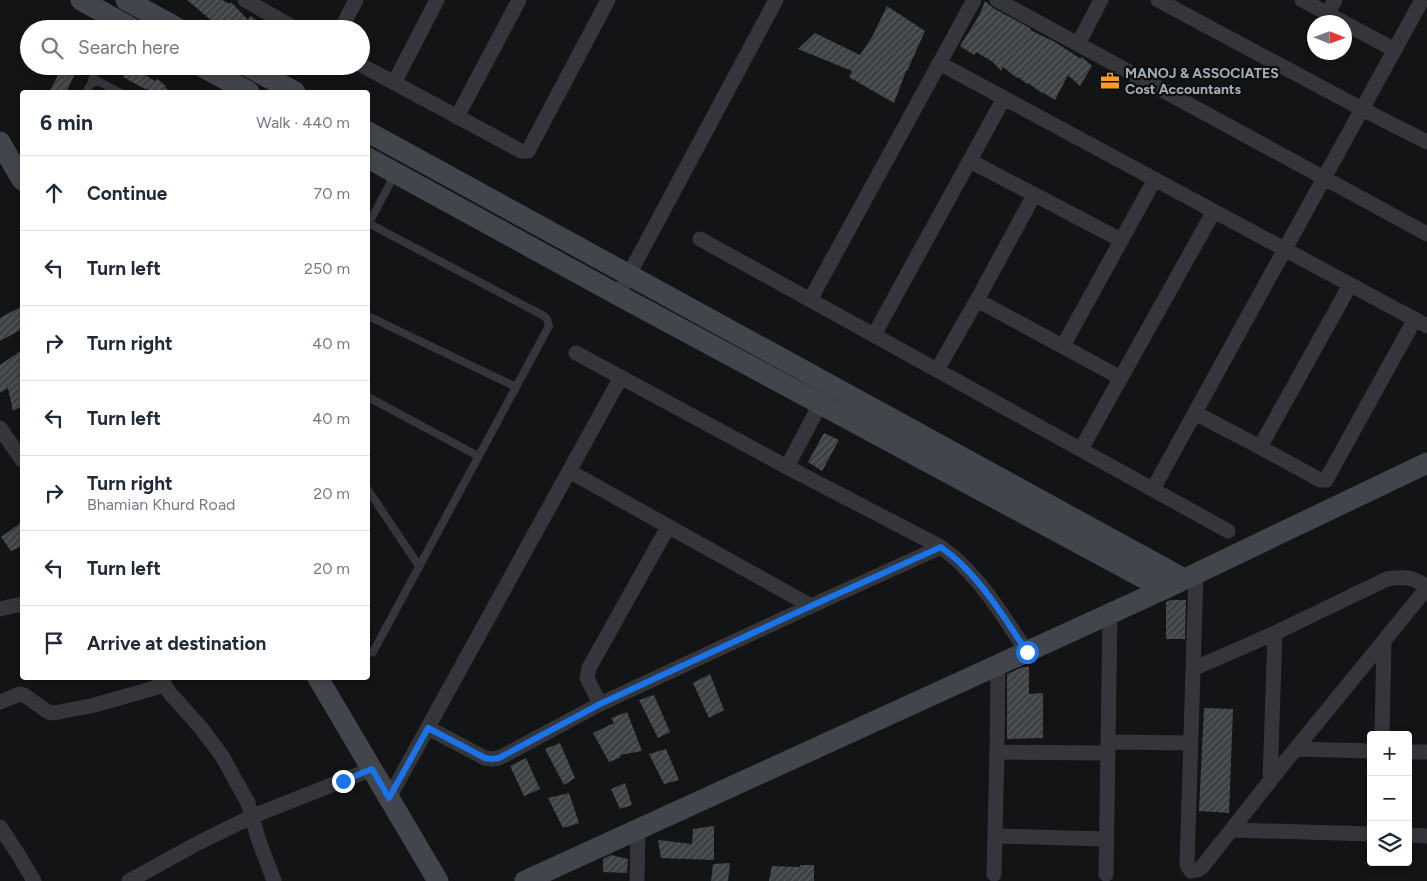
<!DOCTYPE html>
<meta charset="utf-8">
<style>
:root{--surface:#fff;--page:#f2f2f3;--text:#1f2937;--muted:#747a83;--line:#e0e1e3}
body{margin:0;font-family:Figtree,sans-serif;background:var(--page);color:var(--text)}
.controls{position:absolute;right:15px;bottom:15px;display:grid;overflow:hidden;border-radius:5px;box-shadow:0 2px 8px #0003}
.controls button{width:45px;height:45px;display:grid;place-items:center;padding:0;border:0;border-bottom:1px solid var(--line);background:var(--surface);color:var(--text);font:25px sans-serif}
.compass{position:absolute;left:1307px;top:15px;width:45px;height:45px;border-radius:50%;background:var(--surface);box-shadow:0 2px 8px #0003;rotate:91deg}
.stop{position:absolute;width:15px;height:15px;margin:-11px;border:4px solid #1a73e8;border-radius:50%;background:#fff}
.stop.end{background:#1a73e8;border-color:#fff;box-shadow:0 1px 5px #0008}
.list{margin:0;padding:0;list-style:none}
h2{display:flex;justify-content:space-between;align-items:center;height:65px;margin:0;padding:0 20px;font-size:21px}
h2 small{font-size:16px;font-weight:400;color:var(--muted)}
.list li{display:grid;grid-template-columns:32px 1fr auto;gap:15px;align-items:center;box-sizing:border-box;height:75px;padding:0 20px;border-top:1px solid var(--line)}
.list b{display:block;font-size:19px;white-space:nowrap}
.list p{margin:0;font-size:16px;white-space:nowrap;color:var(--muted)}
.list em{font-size:16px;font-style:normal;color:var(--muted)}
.icon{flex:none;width:28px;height:28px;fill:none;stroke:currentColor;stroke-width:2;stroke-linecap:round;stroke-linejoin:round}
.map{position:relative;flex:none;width:1427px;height:881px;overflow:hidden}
.search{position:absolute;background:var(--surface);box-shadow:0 2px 8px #0003;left:20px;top:20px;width:350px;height:55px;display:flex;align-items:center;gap:12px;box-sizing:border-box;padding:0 18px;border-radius:28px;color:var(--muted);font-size:19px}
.panel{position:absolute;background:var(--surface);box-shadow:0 2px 8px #0003;left:20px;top:90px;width:350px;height:590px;border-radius:5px}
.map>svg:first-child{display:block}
</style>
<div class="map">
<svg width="1427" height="881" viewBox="0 0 1427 881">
<defs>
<pattern id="building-hatch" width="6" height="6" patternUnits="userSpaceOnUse" patternTransform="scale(1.25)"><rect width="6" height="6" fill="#3f4245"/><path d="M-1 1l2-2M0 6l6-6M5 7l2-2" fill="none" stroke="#585b5e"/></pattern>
</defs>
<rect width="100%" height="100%" fill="#131415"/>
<!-- building -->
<path fill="url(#building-hatch)" d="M187 0H222L230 4 231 2 248 20 250 16 271 29H230L219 20 217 25Z
M985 1 993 8 1030 28 1032 31 1055 42 1081 59 1082 57 1092 66 1080 86 1068 75 1055 100 1042 92V93L1028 83 1027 84 1018 77 1017 78 1003 67 1001 71 993 62 976 52 974 55 960 46 980 14Z
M887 6 925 31 907 71H906L894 103 849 77 852 71 798 49 815 33 860 55 872 37Z
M63 66H79L66 92H49Z
M130 66 155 81 157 79 166 86 165 88 173 92H148L149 91 146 88 145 89 123 77Z
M22 306V329L0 341V318Z
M22 350V406L13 411 8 388 0 393V365Z
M824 433 839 440 822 471 808 462Z
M22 522V546L11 551 1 537Z
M1171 600H1186L1185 639H1166V602Z
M1023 667H1029V694L1043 693V738L1007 739V674Z
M710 674 724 710 709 718 693 683Z
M654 695 670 732 658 738 639 700Z
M1204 708 1233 709 1229 813 1199 811Z
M627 712 642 751 620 755 621 757 609 762 593 733 614 723 611 718Z
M560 743 575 778 564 785 545 749Z
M666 749 679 780 664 784 649 754Z
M526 758 540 789 524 796 510 766Z
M625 783 632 805 620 809 611 789Z
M569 793 579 823 563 828 548 798Z
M714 826V860L661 858 658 840 692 844 693 829Z
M611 855 628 859 627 873 603 872V859Z
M730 863 728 881H711L713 864Z
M800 865H814V881H769L772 866 800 867Z"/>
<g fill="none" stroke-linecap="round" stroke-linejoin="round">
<!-- lane -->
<path stroke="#34363b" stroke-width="8" d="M91 84 96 66
M86 92 91 84 98 81 119 92
M368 223 544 316 547 319 549 326 373 652 370 653 368 652
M368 225 395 174
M368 316 516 387
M368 397 478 456
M368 490 419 566"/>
<!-- street -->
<path stroke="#34363b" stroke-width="15" d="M245 0 296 29
M997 0 1427 234
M1158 0 1362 109 1427 142
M1302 0 1343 22
M1327 14 1335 0
M1344 23 1395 50
M341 29 356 0
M1078 44 1101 0
M939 63C1102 150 1264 239 1427 326
M361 65 521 151H528L608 0
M394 83 437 0
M457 117 519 0
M970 161 1121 240
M700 239 1228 531
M618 295 776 0
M810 300 974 0
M977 300 1121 378
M874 335 1004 98
M1063 346 1155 179
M937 370 977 300 1034 195
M1195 413 1260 447 1320 480H1326L1415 319
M0 428 22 460
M1260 447 1350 285
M1081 449 1214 211
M787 467 825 395
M569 471 811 606
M1153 489 1422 0
M941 547C948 553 956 558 962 565 988 590 1007 622 1027 652
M1196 573 1187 865 1191 871C1196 871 1199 870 1202 867L1285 762 1427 588
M0 609 22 604
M1193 669 1275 633 1387 579C1405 576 1413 577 1427 587
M159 678 169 692 201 728 222 756 248 803 258 838 274 881
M0 702 20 694 24 695 48 712 54 713 95 705 165 685
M600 704 587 678 589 668 668 527
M428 728 485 758 492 759 499 758 600 704 811 606 941 547 787 467 576 353
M1382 735 1384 641
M1108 742 1191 743
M1296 749 1371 751
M997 752 1108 753
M1408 752H1427
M1270 781 1275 633
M389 798 621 377
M0 827 18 854 34 881
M1232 830 1371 834
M1408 835 1427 836
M995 836 1106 839
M994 874 997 752 998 665
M1106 874 1110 614
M129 881 198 843 253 816 372 769
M637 881 638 829"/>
<!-- secondary -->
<path stroke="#42454b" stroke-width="21" d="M81 0 133 29
M126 0 179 29
M201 66 249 92
M247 66 295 92
M368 132 1184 579
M0 142 22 180
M368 158 618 295 1164 589
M318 678 438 881
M525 881 1164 589 1427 463"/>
</g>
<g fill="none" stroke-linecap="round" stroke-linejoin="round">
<!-- route -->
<path stroke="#1a73e8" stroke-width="6" d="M343 781 372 769 389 798 428 728 485 758 492 759 499 758 600 704 811 606 941 547C948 553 956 558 962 565 988 590 1007 622 1027 652"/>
</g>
<!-- icons -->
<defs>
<g id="office-bare" transform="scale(1.5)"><path d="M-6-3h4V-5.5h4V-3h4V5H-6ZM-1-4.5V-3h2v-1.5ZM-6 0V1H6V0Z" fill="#fe9923" stroke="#0e0f10" stroke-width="2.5" paint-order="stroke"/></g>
</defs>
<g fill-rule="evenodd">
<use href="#office-bare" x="1110" y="81"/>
</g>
<g text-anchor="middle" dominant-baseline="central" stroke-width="4.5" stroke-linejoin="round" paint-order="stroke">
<!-- poi labels -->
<g font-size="14" font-weight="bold" fill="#a4acb7" stroke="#0e0f10" text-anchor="start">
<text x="1125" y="73">MANOJ &amp; ASSOCIATES<tspan x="1125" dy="16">Cost Accountants</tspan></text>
</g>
</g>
</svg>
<div class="controls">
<button>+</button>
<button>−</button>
<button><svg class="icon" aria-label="layers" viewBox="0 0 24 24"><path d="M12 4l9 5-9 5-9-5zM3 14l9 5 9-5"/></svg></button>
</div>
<svg class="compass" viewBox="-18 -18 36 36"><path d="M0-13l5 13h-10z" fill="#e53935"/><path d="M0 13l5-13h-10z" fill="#747a83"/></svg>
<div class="stop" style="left:1027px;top:652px"></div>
<div class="stop end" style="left:343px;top:781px"></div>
<div class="search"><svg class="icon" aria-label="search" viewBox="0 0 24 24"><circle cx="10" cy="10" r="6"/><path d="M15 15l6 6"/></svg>Search here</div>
<section class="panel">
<h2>6 min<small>Walk · 440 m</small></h2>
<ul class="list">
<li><svg class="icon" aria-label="ahead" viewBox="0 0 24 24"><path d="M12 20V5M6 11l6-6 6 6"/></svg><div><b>Continue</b></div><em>70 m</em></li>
<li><svg class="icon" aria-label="left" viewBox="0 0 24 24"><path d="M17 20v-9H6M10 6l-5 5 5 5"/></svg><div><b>Turn left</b></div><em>250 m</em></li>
<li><svg class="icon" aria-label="right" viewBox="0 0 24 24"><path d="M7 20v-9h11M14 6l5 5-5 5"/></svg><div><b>Turn right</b></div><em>40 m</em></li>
<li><svg class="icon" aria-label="left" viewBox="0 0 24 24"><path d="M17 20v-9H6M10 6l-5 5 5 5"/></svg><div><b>Turn left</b></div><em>40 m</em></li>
<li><svg class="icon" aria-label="right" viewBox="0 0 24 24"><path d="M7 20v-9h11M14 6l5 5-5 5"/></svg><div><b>Turn right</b><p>Bhamian Khurd Road</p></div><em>20 m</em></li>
<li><svg class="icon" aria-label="left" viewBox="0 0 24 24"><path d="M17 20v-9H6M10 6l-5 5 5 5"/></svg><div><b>Turn left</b></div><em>20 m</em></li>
<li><svg class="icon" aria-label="arrive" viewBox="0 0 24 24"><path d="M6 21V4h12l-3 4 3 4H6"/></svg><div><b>Arrive at destination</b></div></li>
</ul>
</section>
</div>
